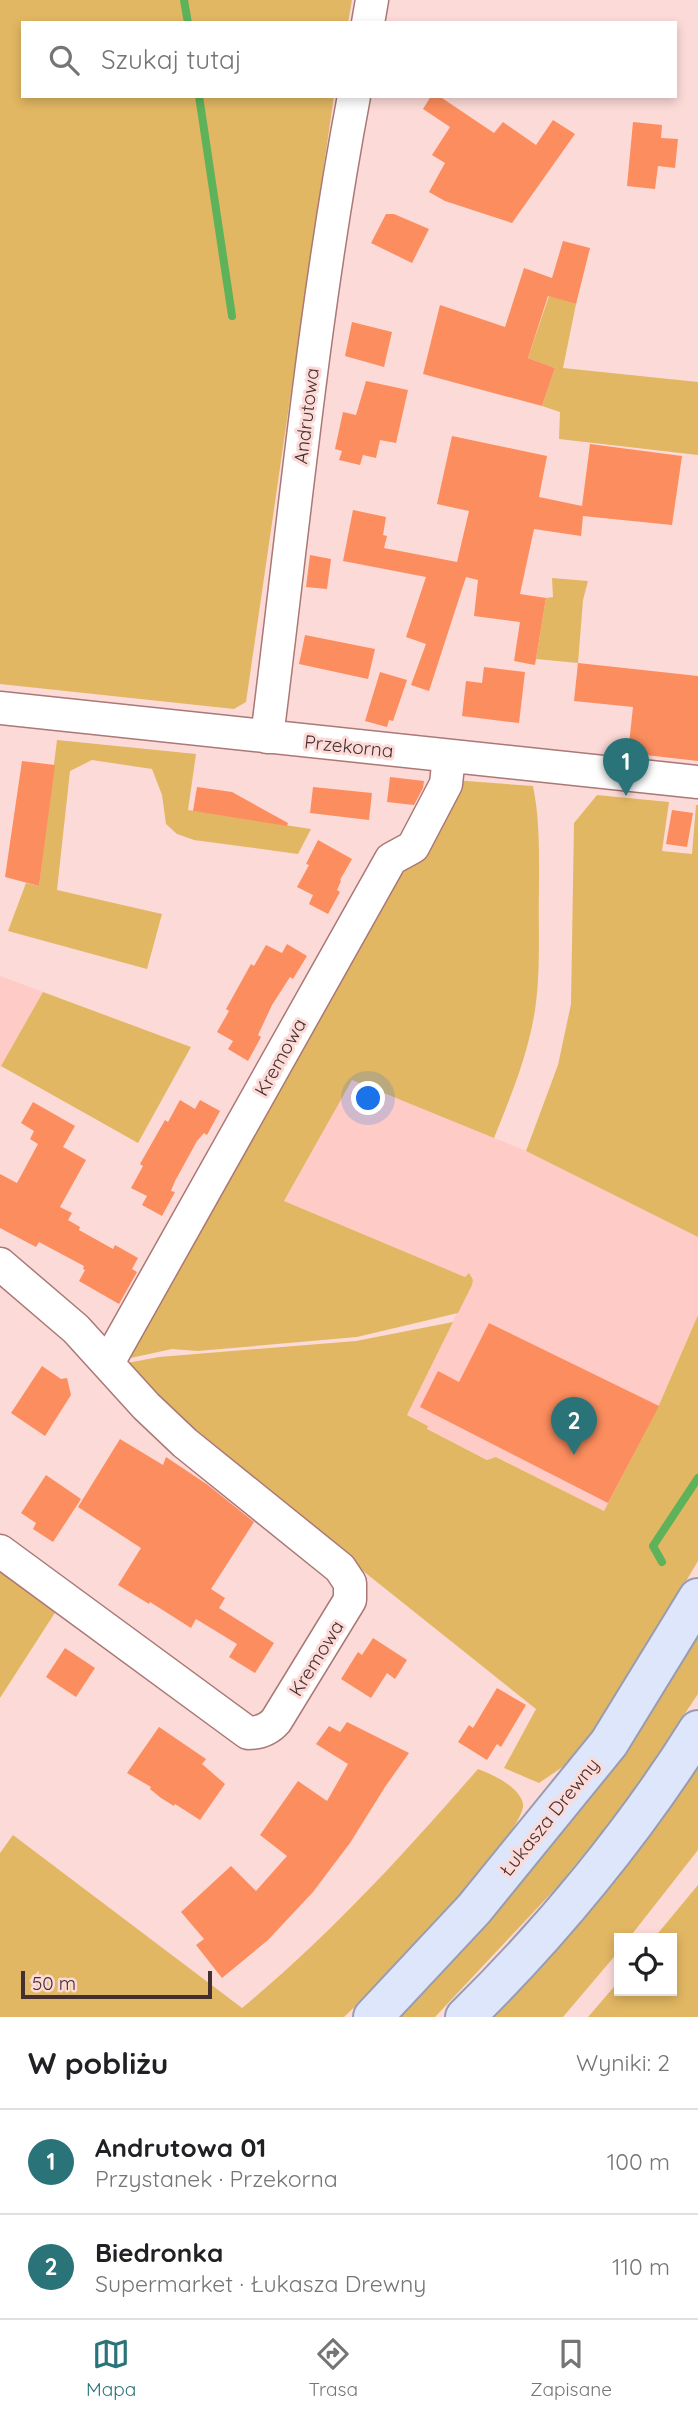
<!DOCTYPE html>
<html lang="pl">
<meta charset="utf-8">
<style>
:root{--surface:#fff;--page:#f6f6f6;--text:#202124;--muted:#757577;--line:#e0e0e0;--accent:#297379}
body{margin:0;font-family:Quicksand,sans-serif;background:var(--page);color:var(--text)}
.controls{position:absolute;right:21px;bottom:21px;display:grid;overflow:hidden;border-radius:0px;box-shadow:0 4px 10px #0003}
.controls button{width:63px;height:63px;display:grid;place-items:center;padding:0;border:0;border-bottom:2px solid var(--line);background:var(--surface);color:var(--text);font:35px sans-serif}
.scale{position:absolute;left:21px;bottom:18px;width:191px;box-sizing:border-box;padding-left:7px;border:4px solid #46302f;border-top:0;font-size:19px;line-height:24px;white-space:nowrap;color:#46302f;-webkit-text-stroke:5px #fcdad7;paint-order:stroke}
.you{position:absolute;left:369px;top:1099px;width:24px;height:24px;margin:-18px;border:5px solid #fff;border-radius:50%;background:#1a73e8;box-shadow:0 0 0 10px #1a73e833}
.badge{display:grid;place-items:center;width:46px;height:46px;border-radius:50%;background:var(--accent);color:#fff;font-size:23px;font-weight:700}
.pin{position:absolute;translate:-50% -58px;filter:drop-shadow(0 2px 4px #0008)}
.pin::after{content:'';position:absolute;top:37px;width:24px;height:21px;background:inherit;clip-path:polygon(0 0,100% 0,50% 100%)}
.list{margin:0;padding:0;list-style:none}
h2{display:flex;justify-content:space-between;align-items:center;height:91px;margin:0;padding:0 28px;font-size:30px}
h2 small{font-size:23px;font-weight:400;color:var(--muted)}
.list li{display:grid;grid-template-columns:46px 1fr auto;gap:21px;align-items:center;box-sizing:border-box;height:105px;padding:0 28px;border-top:2px solid var(--line)}
.list b{display:block;font-size:26px;white-space:nowrap}
.list p{margin:0;font-size:23px;white-space:nowrap;color:var(--muted)}
.list em{font-size:23px;font-style:normal;color:var(--muted)}
.icon{flex:none;width:38px;height:38px;fill:none;stroke:currentColor;stroke-width:2;stroke-linecap:round;stroke-linejoin:round}
.map{position:relative;flex:none;width:698px;height:2017px;overflow:hidden}
.search{position:absolute;background:var(--surface);box-shadow:0 4px 10px #0003;left:21px;right:21px;top:21px;height:77px;display:flex;align-items:center;gap:18px;box-sizing:border-box;padding:0 24px;border-radius:0px;color:var(--muted);font-size:26px}
.sheet{height:301px;background:var(--surface)}
nav{display:flex;justify-content:space-around;align-items:center;box-sizing:border-box;height:98px;border-top:2px solid var(--line);background:var(--surface);font-size:19px;color:var(--muted)}
nav a{display:grid;justify-items:center;gap:4px}
nav .on{color:var(--accent)}
.map>svg:first-child{display:block}
</style>
<div class="map">
<svg width="698" height="2017" viewBox="0 0 698 2017">
<rect width="100%" height="100%" fill="#fcdad7"/>
<!-- built -->
<path fill="#ffcbc7" d="M0 976 43 992 0 1068Z
M352 1079 526 1151 698 1237V1315L659 1405 604 1511 497 1457 488 1460 426 1429 427 1425 407 1415 473 1280 468 1274 465 1277 284 1201Z"/>
<!-- green -->
<path fill="#e2b763" d="M0 0H352L348 23H23V96H334L246 702 234 709 0 684Z
M549 296 576 304 563 368 698 382V455L559 439 560 412 542 406 555 368 528 358Z
M552 578 588 581 583 600 578 663 536 659 546 598 553 597Z
M57 740 196 754 188 810 311 829 298 854 194 840 177 834 166 824 162 795 152 769 92 760 70 771 57 890 162 914 147 969 8 931 26 883 39 886Z
M453 780 533 786C540 820 539 853 539 887 538 928 541 970 535 1010 528 1055 511 1096 494 1138L352 1080 284 1201 465 1277 469 1273 473 1280 472 1285 458 1313 357 1337 198 1351 172 1349 126 1359Z
M597 795 669 802 662 851 692 854 696 805H698V1237L526 1151 558 1065 571 1004 574 823Z
M43 992 191 1047 138 1143 1 1066Z
M698 1315V1561L592 1740 564 1766 539 1783 504 1768 536 1709 179 1424 122 1364 159 1357 356 1341 453 1322 407 1415 428 1426 427 1429 487 1460 496 1457 604 1511 659 1405Z
M0 1564 58 1608 0 1698Z
M698 1636V1694L621 1809 557 1887 435 2017H396C502 1895 618 1778 698 1636Z
M698 1766V1850L629 1938H619V1951L563 2017H489L651 1833Z
M478 1769C492 1774 520 1787 523 1804 527 1825 427 1938 408 1958 388 1979 365 1997 344 2017H0V1853L13 1835 242 2008C329 1936 404 1854 478 1769Z
M698 1885V2017H588L619 1981V1991H672V1938H654Z"/>
<g fill="none" stroke-linecap="round" stroke-linejoin="round">
<!-- stream -->
<path stroke="#5db25a" stroke-width="8" d="M184 0 188 23
M199 96 232 316
M662 1562 653 1546 698 1478"/>
</g>
<!-- building -->
<path fill="#fc8d5e" d="M431 96H439L494 133 503 122 536 145 553 120 575 134 512 223 445 201 429 192 445 163 432 155 450 127 423 109Z
M633 122 662 125 661 138 678 139 675 168 658 166 655 189 627 186Z
M386 214H394L429 229 412 263 371 243Z
M563 241 590 248 576 304 548 296 528 358 555 368 542 406 423 374 440 305 505 327 524 268 552 278Z
M352 322 392 332 384 367 345 356Z
M366 381 408 390 396 443 380 440 376 458 363 455 360 465 339 460 342 451 335 449 343 412 356 415Z
M452 436 547 456 539 497 582 506 590 444 682 456 672 525 583 516 581 536 534 529 520 594 546 598 535 665 514 661 520 622 474 616 478 580 466 577 429 691 411 685 426 644 406 637 426 577 343 561 353 510 386 517 383 535 387 536 384 548 457 562 469 511 437 504Z
M310 555 331 559 327 589 306 587Z
M305 635 375 649 368 679 299 664Z
M578 663 698 676V761L628 753 633 707 574 701Z
M484 667 525 672 519 723 462 716 466 681 482 683Z
M380 672 407 680 393 721 389 720 387 727 365 721Z
M22 761 55 765 39 886 5 877Z
M390 777 424 781 423 788 414 805 387 802Z
M197 787 232 792 288 823 287 826 193 811Z
M313 787 372 793 369 820 310 813Z
M672 810 693 813 687 847 666 844Z
M318 840 352 859 340 880 341 881 337 890 340 892 328 914 309 904 313 895 297 887 309 865 306 864Z
M287 944 307 956 293 979 290 977 272 1005 258 1035 261 1037 248 1061 228 1049 233 1041 217 1032 229 1011 226 1009 251 964 254 966 266 945 282 953Z
M180 1100 195 1109 200 1100 220 1111 207 1135 204 1133 197 1141 175 1181 171 1191 175 1192 162 1216 142 1205 147 1196 131 1188 143 1166 140 1164 165 1120 168 1122Z
M33 1102 75 1126 63 1147 86 1160 60 1207 72 1213 68 1220 80 1227 79 1230 113 1249 115 1245 138 1258 132 1269 137 1272 119 1304 79 1281 85 1270 83 1269 84 1266 39 1242 36 1247 0 1228V1174L17 1183 38 1144 30 1139 34 1131 21 1123Z
M489 1323 659 1406 608 1503 420 1407 438 1371 459 1382Z
M42 1366 61 1379 67 1378 71 1395 45 1436 11 1413Z
M120 1439 163 1465 166 1457 208 1485 254 1522 211 1589 225 1598 219 1608 274 1643 255 1673 229 1657 237 1644 196 1619 191 1628 150 1602 149 1604 118 1585 141 1548 78 1507Z
M46 1475 81 1499 53 1542 33 1529 36 1523 21 1513Z
M373 1638 407 1660 395 1679 387 1673 371 1698 341 1679 358 1652 362 1655Z
M65 1648 95 1668 76 1697 46 1677Z
M497 1688 526 1705 501 1747 497 1744 487 1760 458 1742 469 1725 473 1728Z
M347 1722 409 1753 385 1787 350 1843 313 1892 268 1940 222 1978 196 1945 204 1939 181 1912 231 1866 256 1891 287 1856 260 1835 298 1781 327 1801 348 1764 316 1744 329 1726 340 1732Z
M159 1727 206 1759 202 1764 225 1784 200 1820 175 1804 174 1806 161 1798 150 1789 151 1787 127 1773Z"/>
<g fill="none" stroke-linecap="round" stroke-linejoin="round">
<!-- minor casing -->
<g stroke="#aa7875" stroke-width="35">
<path id="minor" d="M368 23 372 0
M0 708 698 782
M267 737C294 523 314 308 354 96
M0 1264 76 1329 146 1406 185 1443 340 1568 350 1583V1600L276 1721C269 1729 260 1733 248 1733L0 1551
M108 1363 391 859 413 847 446 784 449 756"/>
</g>
<!-- major casing -->
<g stroke="#999cb0" stroke-width="42">
<path id="major" d="M373 2017 474 1909 609 1743 698 1598
M465 2017C550 1934 635 1831 698 1730"/>
</g>
<!-- minor -->
<use href="#minor" stroke="#fff" stroke-width="32"/>
<!-- major -->
<use href="#major" stroke="#dde6fa" stroke-width="38"/>
</g>
<g text-anchor="middle" dominant-baseline="central" stroke-width="6" stroke-linejoin="round" paint-order="stroke">
<!-- street labels -->
<g font-size="19" fill="#46302f" stroke="#fcdad7">
<text transform="translate(306 416) rotate(-83)">Andrutowa</text>
<text transform="translate(349 746) rotate(6)">Przekorna</text>
<text transform="translate(280 1057) rotate(-61)">Kremowa</text>
<text transform="translate(316 1658) rotate(-58)">Kremowa</text>
<text transform="translate(549 1817) rotate(-51)">Łukasza Drewny</text>
</g>
</g>
</svg>
<div class="controls">
<button><svg class="icon" aria-label="locate" viewBox="0 0 24 24"><circle cx="12" cy="12" r="6"/><path d="M12 2v4M12 18v4M2 12h4M18 12h4"/></svg></button>
</div>
<div class="scale">50 m</div>
<div class="you"></div>
<div class="pin badge" style="left:626px;top:796px">1</div>
<div class="pin badge" style="left:574px;top:1455px">2</div>
<div class="search"><svg class="icon" aria-label="search" viewBox="0 0 24 24"><circle cx="10" cy="10" r="6"/><path d="M15 15l6 6"/></svg>Szukaj tutaj</div>
</div>
<section class="sheet">
<h2>W pobliżu<small>Wyniki: 2</small></h2>
<ul class="list">
<li><span class="badge">1</span><div><b>Andrutowa 01</b><p>Przystanek · Przekorna</p></div><em>100 m</em></li>
<li><span class="badge">2</span><div><b>Biedronka</b><p>Supermarket · Łukasza Drewny</p></div><em>110 m</em></li>
</ul>
</section>
<nav>
<a class="on"><svg class="icon" aria-label="map" viewBox="0 0 24 24"><path d="M3 6l6-2 6 2 6-2v14l-6 2-6-2-6 2zM9 4v14M15 6v14"/></svg>Mapa</a>
<a><svg class="icon" aria-label="directions" viewBox="0 0 24 24"><path d="M12 3l9 9-9 9-9-9zM9 14v-3h6M13 9l2 2-2 2"/></svg>Trasa</a>
<a><svg class="icon" aria-label="saved" viewBox="0 0 24 24"><path d="M7 4h10v16l-5-4-5 4z"/></svg>Zapisane</a>
</nav>
